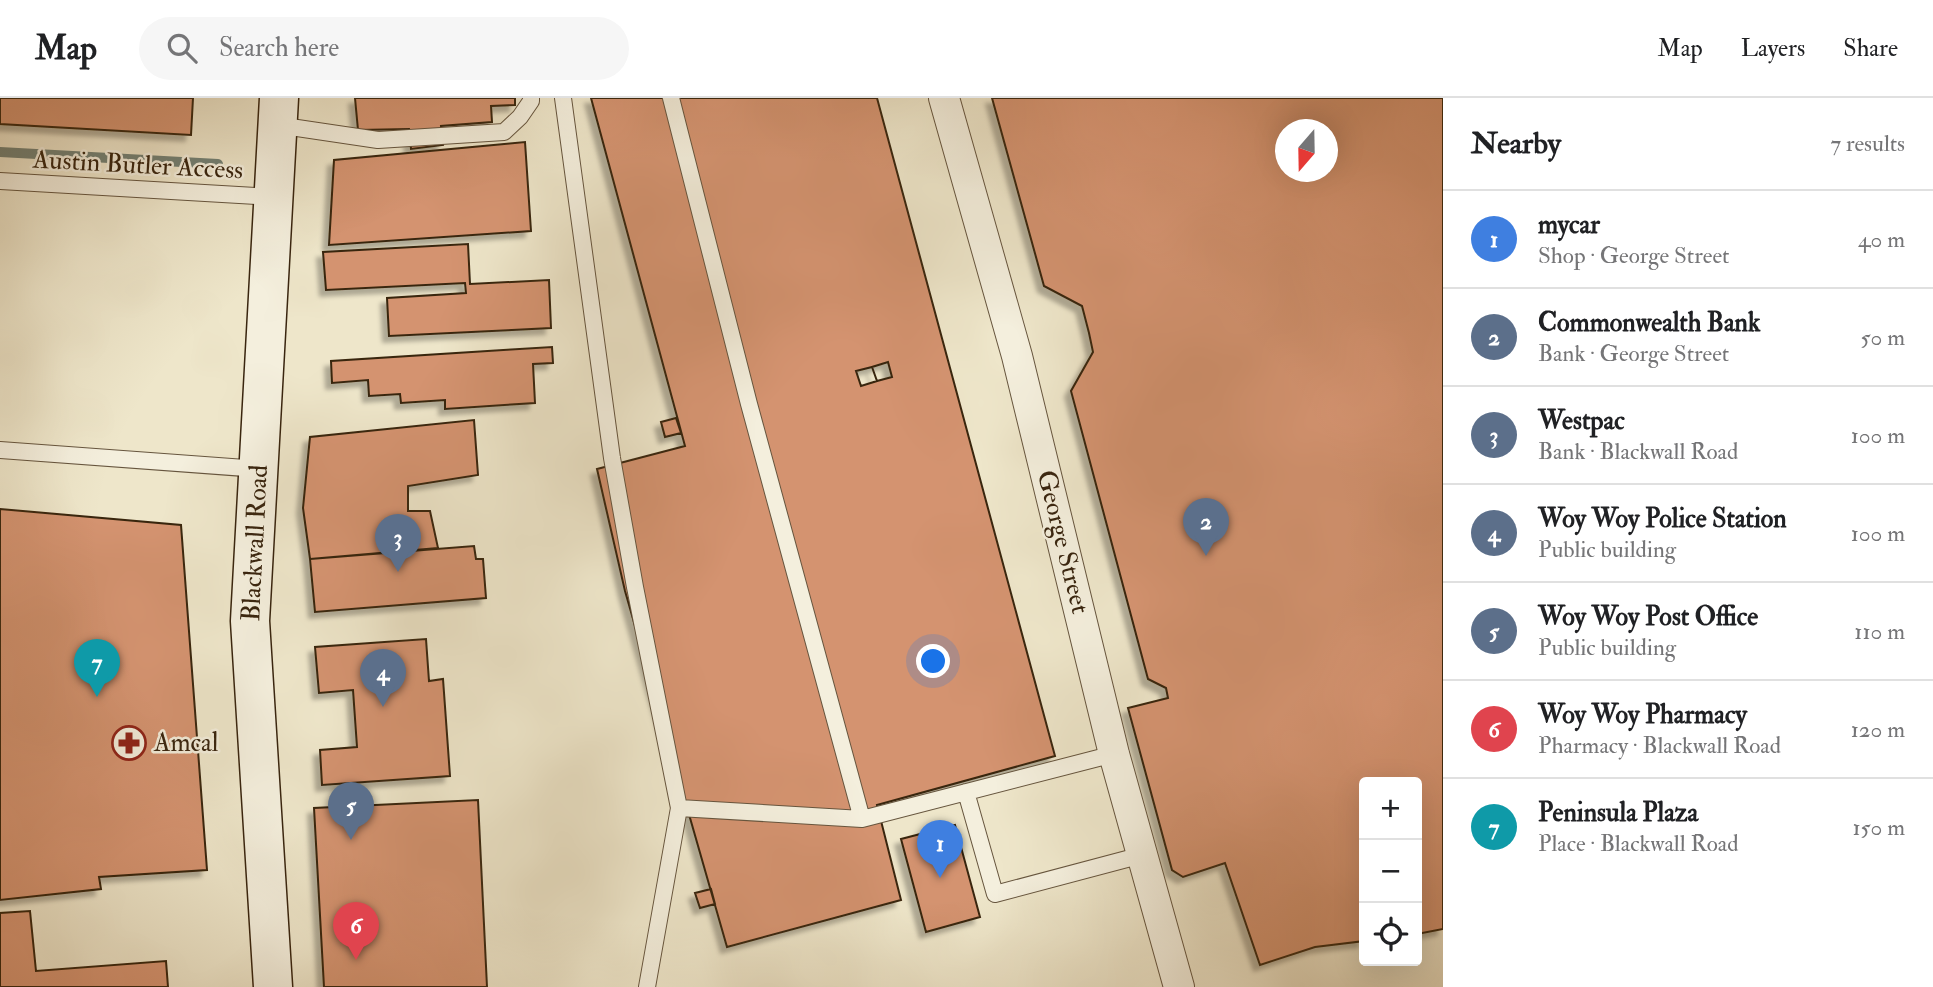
<!DOCTYPE html>
<meta charset="utf-8">
<style>
:root{--surface:#fff;--page:#f6f6f6;--text:#202124;--muted:#757577;--line:#e0e0e0;--accent:#ea580c}
body{margin:0;font-family:"IM FELL Double Pica",serif;background:var(--page);color:var(--text)}
.controls{position:absolute;right:21px;bottom:21px;display:grid;overflow:hidden;border-radius:7px;box-shadow:0 7px 28px #0002}
.controls button{width:63px;height:63px;display:grid;place-items:center;padding:0;border:0;border-bottom:2px solid var(--line);background:var(--surface);color:var(--text);font:35px sans-serif}
.compass{position:absolute;left:1275px;top:21px;width:63px;height:63px;border-radius:50%;background:var(--surface);box-shadow:0 7px 28px #0002;rotate:200deg}
.you{position:absolute;left:934px;top:564px;width:24px;height:24px;margin:-18px;border:5px solid #fff;border-radius:50%;background:#1a73e8;box-shadow:0 0 0 10px #1a73e833}
.badge{display:grid;place-items:center;width:46px;height:46px;border-radius:50%;background:var(--accent);color:#fff;font-size:23px;font-weight:700}
.pin{position:absolute;translate:-50% -58px;filter:drop-shadow(0 2px 4px #0008)}
.pin::after{content:'';position:absolute;top:37px;width:24px;height:21px;background:inherit;clip-path:polygon(0 0,100% 0,50% 100%)}
.list{margin:0;padding:0;list-style:none}
h2{display:flex;justify-content:space-between;align-items:center;height:91px;margin:0;padding:0 28px;font-size:30px}
h2 small{font-size:23px;font-weight:400;color:var(--muted)}
.list li{display:grid;grid-template-columns:46px 1fr auto;gap:21px;align-items:center;box-sizing:border-box;height:98px;padding:0 28px;border-top:2px solid var(--line)}
.list b{display:block;font-size:26px;white-space:nowrap}
.list p{margin:0;font-size:23px;white-space:nowrap;color:var(--muted)}
.list em{font-size:23px;font-style:normal;color:var(--muted)}
.icon{flex:none;width:38px;height:38px;fill:none;stroke:currentColor;stroke-width:2;stroke-linecap:round;stroke-linejoin:round}
.map{position:relative;flex:none;width:1443px;height:889px;overflow:hidden}
header{display:flex;align-items:center;gap:42px;box-sizing:border-box;height:98px;padding:0 35px;background:var(--surface);border-bottom:2px solid var(--line)}
header strong{font-size:33px}
nav{display:flex;gap:38px;margin-inline-start:auto;font-size:24px}
.search{width:490px;height:63px;background:var(--page);display:flex;align-items:center;gap:18px;box-sizing:border-box;padding:0 24px;border-radius:38px;color:var(--muted);font-size:26px}
main{display:flex}
aside{flex:1;background:var(--surface)}
.map>svg:first-child{display:block}
</style>
<header>
<strong>Map</strong>
<div class="search"><svg class="icon" aria-label="search" viewBox="0 0 24 24"><circle cx="10" cy="10" r="6"/><path d="M15 15l6 6"/></svg>Search here</div>
<nav><a>Map</a><a>Layers</a><a>Share</a></nav>
</header>
<main>
<div class="map">
<svg width="1443" height="889" viewBox="0 0 1443 889">
<defs>
<filter id="shadow"><feDropShadow dx="-6" dy="6" stdDeviation="2" flood-color="#0004"/></filter>
</defs>
<rect width="100%" height="100%" fill="#eee6ca"/>
<filter id="stains"><feTurbulence type="fractalNoise" baseFrequency=".00286" numOctaves="4"/><feColorMatrix values="0 0 0 0 .2 0 0 0 0 .09 0 0 0 0 .02 0 0 0 .5 -.17"/></filter>
<radialGradient id="worn" r=".72"><stop offset=".6" stop-color="#630" stop-opacity="0"/><stop offset="1" stop-color="#630" stop-opacity=".3"/></radialGradient>
<g fill="none" stroke-linecap="round" stroke-linejoin="round">
<!-- stream -->
<path stroke="#738175" stroke-width="10" d="M0 54 218 66"/>
</g>
<!-- building -->
<path fill="#d4936f" stroke="#39250f" stroke-width="2" fill-rule="evenodd" filter="url(#shadow)" d="M0 0H193L191 37 0 26Z
M355 0H515V7L491 8 492 24 441 28 443 47 411 51 409 31 358 32Z
M591 0H877L1055 658 877 707 901 802 727 849 625 493 597 371 685 348Z
M992 0H1443V831L1417 836V684H1364V843L1315 849 1260 867 1225 765 1183 779 1172 772 1128 610 1168 600 1166 590 1148 581 1071 293 1093 254 1089 235 1082 208 1044 188ZM1286 32H1328V74H1286Z
M525 44 531 133 329 147 334 62Z
M468 146 470 186 549 182 551 230 389 238 387 200 466 195 465 185 326 192 323 154Z
M552 249 553 265 533 266 535 305 445 311V302L401 305 400 296 369 298 368 282 332 285 331 263Z
M888 264 892 279 877 283 872 269Z
M872 269 877 283 861 288 856 273Z
M676 320 681 335 665 339 661 324Z
M474 322 478 377 408 388V413H430L438 450 310 461 303 410 310 339Z
M0 411 181 427 207 772 99 779 101 791 0 802Z
M474 448 476 461H483L486 500 315 514 310 461Z
M426 541 429 583 443 581 450 678 322 687 320 652 357 649 353 592 319 595 315 549Z
M478 702 487 889H324L314 710Z
M955 727 980 819 926 834 901 741Z
M711 791 715 806 700 810 695 795Z
M30 813 36 873 166 863 168 889H0V815Z"/>
<g fill="none" stroke-linecap="round" stroke-linejoin="round">
<!-- lane casing -->
<g stroke="#66553e" stroke-width="18">
<path id="lane" d="M563 0 612 360 635 489 679 710 647 889
M671 0 749 306 862 721 1114 656
M277 27 378 42 504 34 520 19 531 3V0
M0 83 273 99
M0 352 258 371
M966 694 995 796 1142 757
M679 710 862 721"/>
</g>
<!-- street casing -->
<g stroke="#66553e" stroke-width="32">
<path id="street" d="M944 0 1017 258 1114 656 1179 889"/>
</g>
<!-- secondary casing -->
<g stroke="#39250f" stroke-width="41">
<path id="secondary" d="M273 889 250 523 279 0"/>
</g>
<!-- lane -->
<use href="#lane" stroke="#f4efdd" stroke-width="16"/>
<!-- street -->
<use href="#street" stroke="#f4efdd" stroke-width="30"/>
<!-- secondary -->
<use href="#secondary" stroke="#f4efdd" stroke-width="38"/>
</g>
<!-- icons -->
<defs>
<g id="pharmacy-ring" transform="scale(1.75)"><circle r="9.5" fill="#f4efdd" stroke="#8f2418" stroke-width="1.5"/><path d="M-2-6h4v4h4v4h-4v4h-4v-4h-4v-4h4Z" fill="#8f2418"/></g>
</defs>
<g fill-rule="evenodd">
<use href="#pharmacy-ring" x="129" y="645"/>
</g>
<g text-anchor="middle" dominant-baseline="central" stroke-width="5" stroke-linejoin="round" paint-order="stroke">
<!-- street labels -->
<g font-size="26" fill="#39250f" stroke="#f4efdd">
<text transform="translate(138 67) rotate(3)">Austin Butler Access</text>
<text transform="translate(1063 444) rotate(76)">George Street</text>
<text transform="translate(255 445) rotate(-87)">Blackwall Road</text>
</g>
<!-- poi labels -->
<g font-size="26" fill="#39250f" stroke="#f4efdd" text-anchor="start">
<text x="154" y="645">Amcal</text>
</g>
</g>
<rect width="100%" height="100%" filter="url(#stains)"/>
<rect width="100%" height="100%" fill="url(#worn)"/>
</svg>
<div class="controls">
<button>+</button>
<button>−</button>
<button><svg class="icon" aria-label="locate" viewBox="0 0 24 24"><circle cx="12" cy="12" r="6"/><path d="M12 2v4M12 18v4M2 12h4M18 12h4"/></svg></button>
</div>
<svg class="compass" viewBox="-18 -18 36 36"><path d="M0-13l5 13h-10z" fill="#e53935"/><path d="M0 13l5-13h-10z" fill="#757577"/></svg>
<div class="you"></div>
<div class="pin badge" style="left:940px;top:780px;background:#3f7fe0">1</div>
<div class="pin badge" style="left:1206px;top:458px;background:#5c6f8a">2</div>
<div class="pin badge" style="left:398px;top:474px;background:#5c6f8a">3</div>
<div class="pin badge" style="left:383px;top:609px;background:#5c6f8a">4</div>
<div class="pin badge" style="left:351px;top:742px;background:#5c6f8a">5</div>
<div class="pin badge" style="left:356px;top:862px;background:#e0444e">6</div>
<div class="pin badge" style="left:97px;top:599px;background:#0f9aa8">7</div>
</div>
<aside>
<h2>Nearby<small>7 results</small></h2>
<ul class="list">
<li><span class="badge" style="background:#3f7fe0">1</span><div><b>mycar</b><p>Shop · George Street</p></div><em>40 m</em></li>
<li><span class="badge" style="background:#5c6f8a">2</span><div><b>Commonwealth Bank</b><p>Bank · George Street</p></div><em>50 m</em></li>
<li><span class="badge" style="background:#5c6f8a">3</span><div><b>Westpac</b><p>Bank · Blackwall Road</p></div><em>100 m</em></li>
<li><span class="badge" style="background:#5c6f8a">4</span><div><b>Woy Woy Police Station</b><p>Public building</p></div><em>100 m</em></li>
<li><span class="badge" style="background:#5c6f8a">5</span><div><b>Woy Woy Post Office</b><p>Public building</p></div><em>110 m</em></li>
<li><span class="badge" style="background:#e0444e">6</span><div><b>Woy Woy Pharmacy</b><p>Pharmacy · Blackwall Road</p></div><em>120 m</em></li>
<li><span class="badge" style="background:#0f9aa8">7</span><div><b>Peninsula Plaza</b><p>Place · Blackwall Road</p></div><em>150 m</em></li>
</ul>
</aside>
</main>
